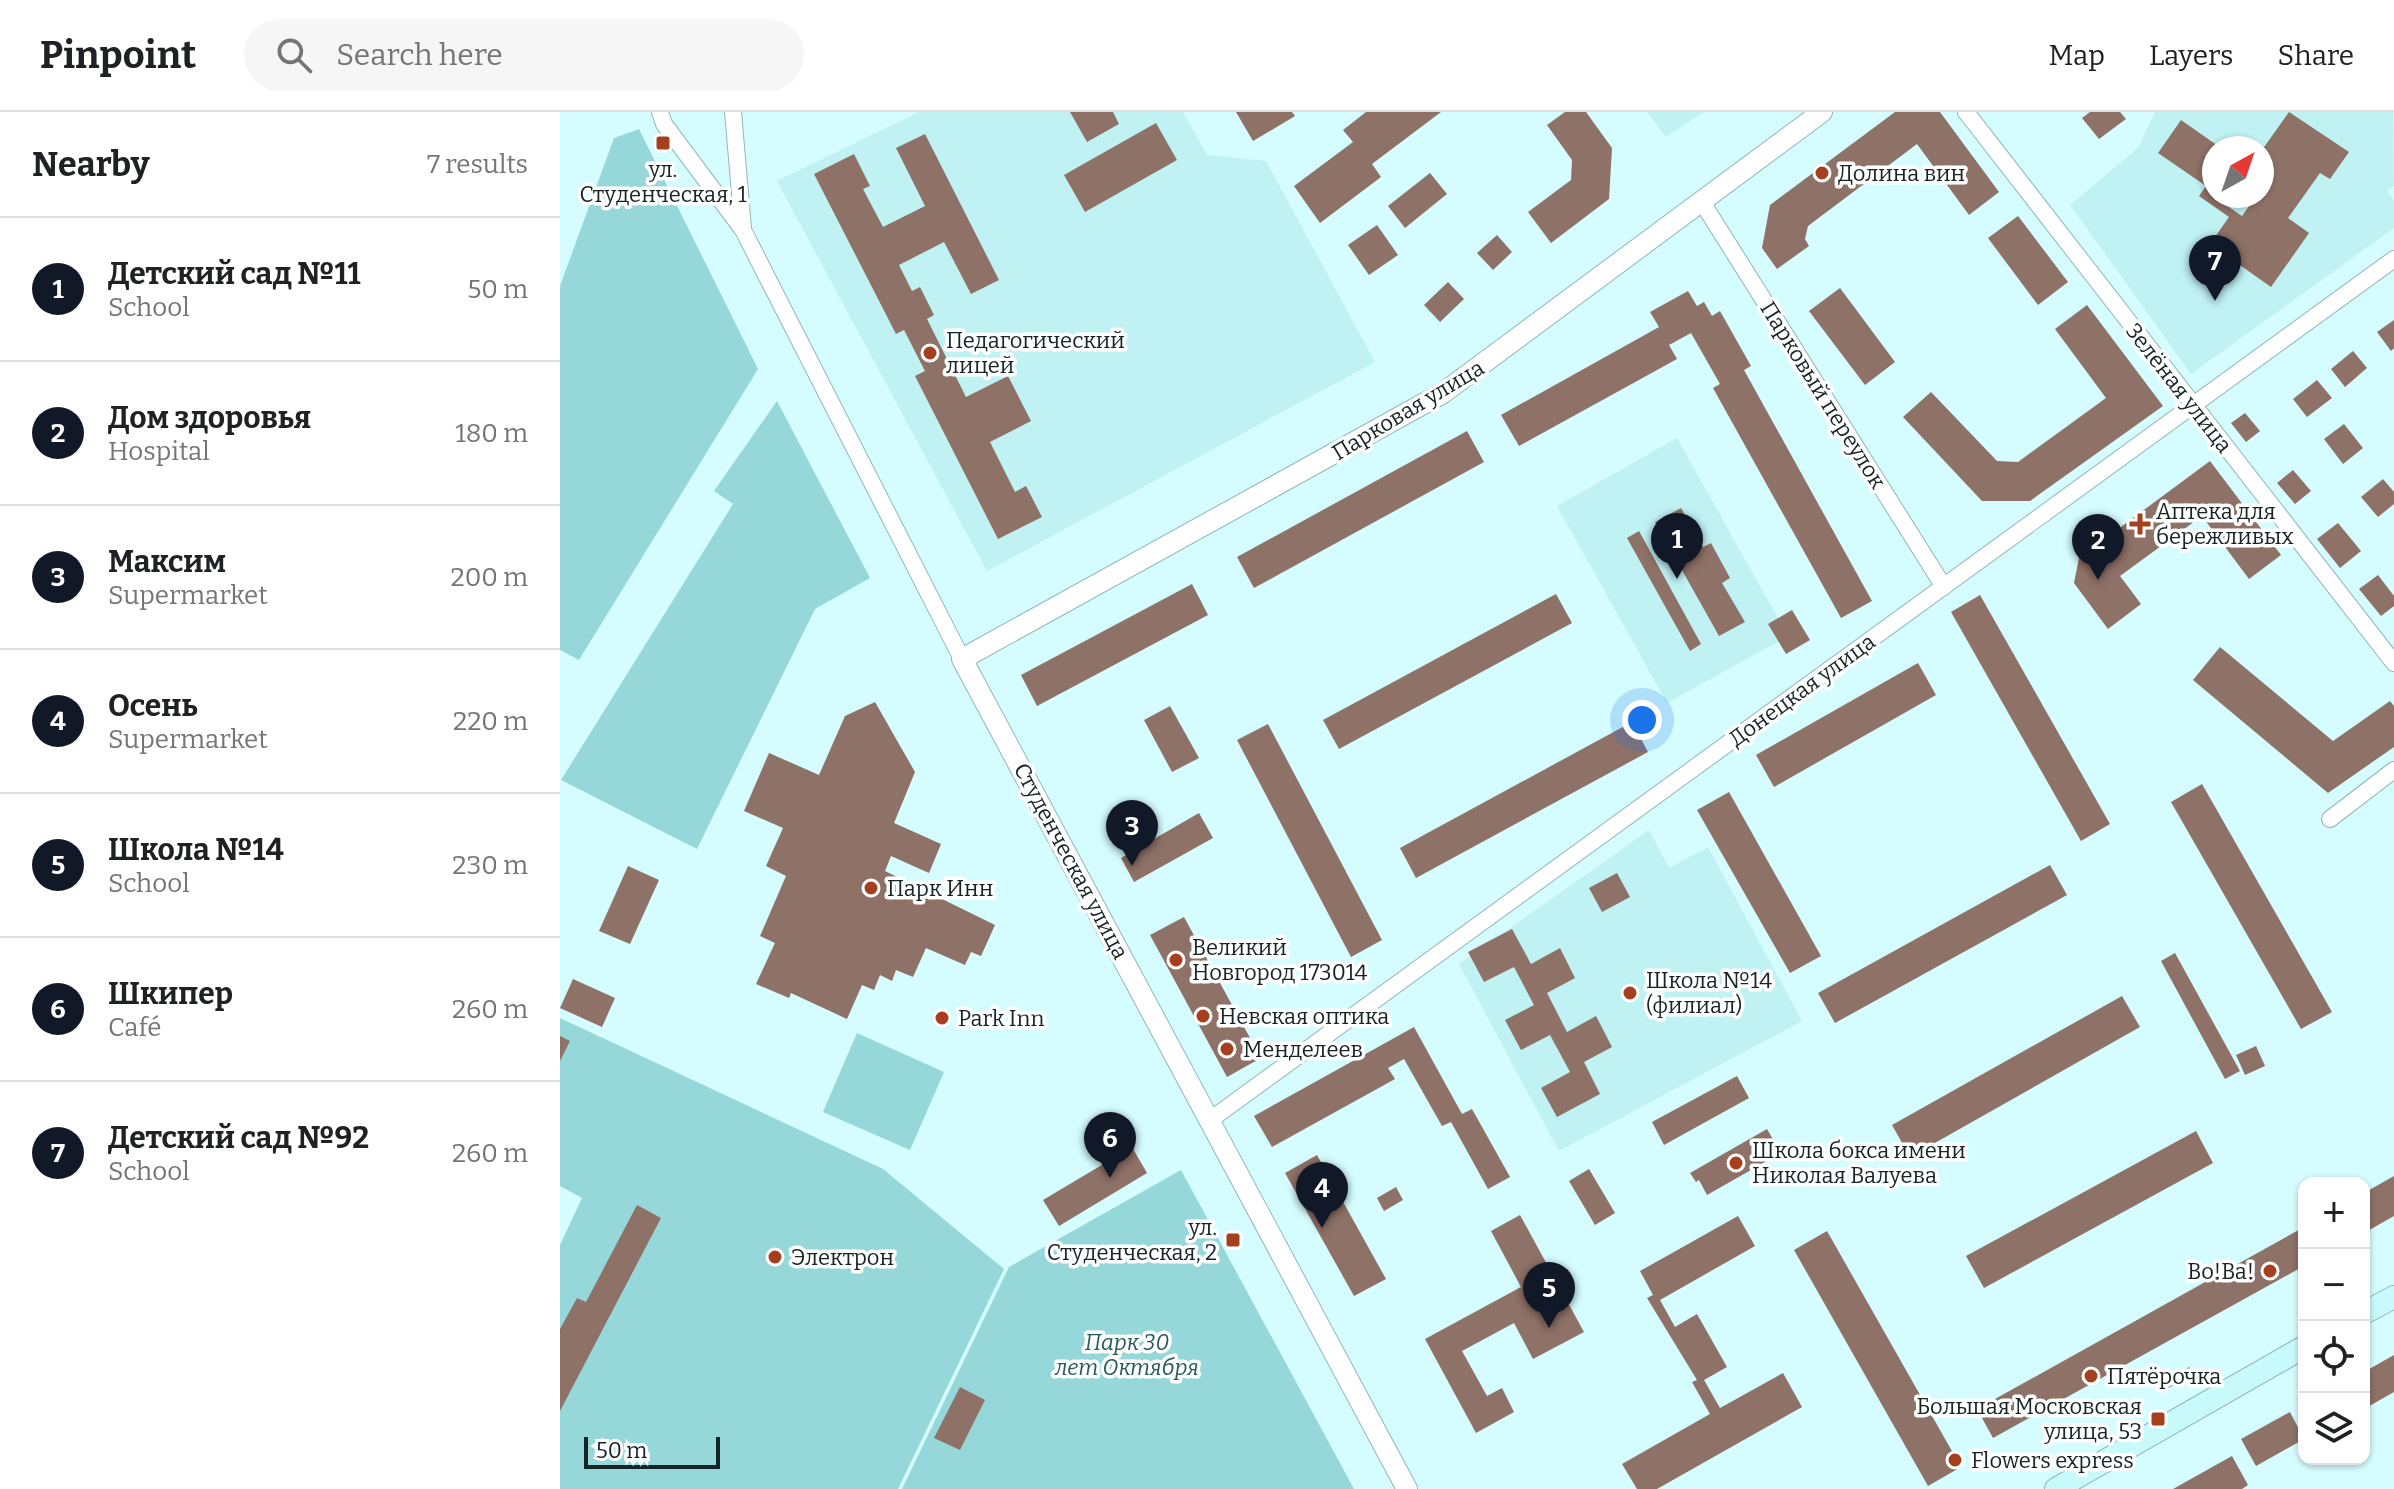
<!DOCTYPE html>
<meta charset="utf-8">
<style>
:root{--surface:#fff;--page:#f6f6f6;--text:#202124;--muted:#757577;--line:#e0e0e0;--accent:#111827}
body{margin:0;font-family:Bitter,serif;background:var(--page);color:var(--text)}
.controls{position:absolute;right:24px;bottom:24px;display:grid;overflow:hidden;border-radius:16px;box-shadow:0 2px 6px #0004}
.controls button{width:72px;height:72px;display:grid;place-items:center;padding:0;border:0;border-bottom:2px solid var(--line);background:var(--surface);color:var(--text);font:40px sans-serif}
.compass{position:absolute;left:1642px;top:24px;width:72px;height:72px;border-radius:50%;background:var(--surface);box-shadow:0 2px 6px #0004;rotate:40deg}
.scale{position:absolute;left:24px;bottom:20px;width:136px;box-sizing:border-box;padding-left:8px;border:4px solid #162425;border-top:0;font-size:22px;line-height:28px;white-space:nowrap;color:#162425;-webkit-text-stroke:6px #fff;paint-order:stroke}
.you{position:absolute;left:1082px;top:608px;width:28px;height:28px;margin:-20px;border:6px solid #fff;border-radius:50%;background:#1a73e8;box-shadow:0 0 0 12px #1a73e833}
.badge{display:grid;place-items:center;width:52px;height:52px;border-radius:50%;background:var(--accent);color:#fff;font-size:26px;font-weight:700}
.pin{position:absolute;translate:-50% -66px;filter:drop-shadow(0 2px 4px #0008)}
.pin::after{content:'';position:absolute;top:42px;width:28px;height:24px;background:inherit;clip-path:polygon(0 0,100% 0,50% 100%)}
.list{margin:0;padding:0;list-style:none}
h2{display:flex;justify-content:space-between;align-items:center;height:104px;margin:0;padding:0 32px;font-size:34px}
h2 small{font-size:26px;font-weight:400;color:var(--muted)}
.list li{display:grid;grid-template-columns:52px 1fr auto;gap:24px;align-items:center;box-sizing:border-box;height:144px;padding:0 32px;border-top:2px solid var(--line)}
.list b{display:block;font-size:30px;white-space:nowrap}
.list p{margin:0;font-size:26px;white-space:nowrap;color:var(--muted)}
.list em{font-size:26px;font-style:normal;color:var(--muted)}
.icon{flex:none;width:44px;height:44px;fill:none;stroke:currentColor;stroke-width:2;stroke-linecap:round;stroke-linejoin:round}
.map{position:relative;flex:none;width:1834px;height:1377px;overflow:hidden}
header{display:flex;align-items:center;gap:48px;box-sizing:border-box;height:112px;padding:0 40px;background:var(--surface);border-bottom:2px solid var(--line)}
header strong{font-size:38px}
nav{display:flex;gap:44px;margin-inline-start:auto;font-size:28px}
.search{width:560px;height:72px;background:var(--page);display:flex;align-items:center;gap:20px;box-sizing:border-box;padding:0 28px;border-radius:44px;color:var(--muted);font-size:30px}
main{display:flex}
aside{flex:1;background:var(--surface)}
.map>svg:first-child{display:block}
</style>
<header>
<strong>Pinpoint</strong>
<div class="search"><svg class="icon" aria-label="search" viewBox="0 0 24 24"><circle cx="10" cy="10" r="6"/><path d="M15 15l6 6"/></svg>Search here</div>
<nav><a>Map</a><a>Layers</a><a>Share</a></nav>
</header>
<main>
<aside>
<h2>Nearby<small>7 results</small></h2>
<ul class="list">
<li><span class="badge">1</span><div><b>Детский сад №11</b><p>School</p></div><em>50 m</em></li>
<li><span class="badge">2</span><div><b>Дом здоровья</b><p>Hospital</p></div><em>180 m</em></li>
<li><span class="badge">3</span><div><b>Максим</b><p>Supermarket</p></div><em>200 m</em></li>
<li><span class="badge">4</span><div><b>Осень</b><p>Supermarket</p></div><em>220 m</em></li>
<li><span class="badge">5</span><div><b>Школа №14</b><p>School</p></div><em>230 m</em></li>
<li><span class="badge">6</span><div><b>Шкипер</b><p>Café</p></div><em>260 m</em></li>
<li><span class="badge">7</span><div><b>Детский сад №92</b><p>School</p></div><em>260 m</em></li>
</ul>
</aside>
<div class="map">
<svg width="1834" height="1377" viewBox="0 0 1834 1377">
<rect width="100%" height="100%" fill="#d5fcfe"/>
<!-- built -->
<path fill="#c0f1f3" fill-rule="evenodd" d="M359 0H623L647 43 706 49 815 250 427 459 217 69Z
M1087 0H1144L1106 25Z
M1595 0H1833L1834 74 1827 79 1834 89V116L1631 262 1510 93 1578 36ZM1654 36H1702V84H1654Z
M1117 326 1228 524 1107 591 997 394Z
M1089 718 1109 756 1148 735 1242 909 999 1039 899 852Z"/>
<!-- green -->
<path fill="#96d8da" d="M79 17 198 257 19 548 0 538V174L54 26Z
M217 289 310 466 255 497 137 737 1 668 173 392 154 379Z
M0 906 323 1057 444 1157 338 1377H0V1133L22 1086 0 1074Z
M297 921 384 960 350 1038 263 1000Z
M621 1058 794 1377H342L449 1155Z"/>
<!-- building -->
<path fill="#8e7167" d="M510 0H553L559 12 527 30Z
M676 0H732L735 4 693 29Z
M806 0H881L812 52 821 65 760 111 734 74 793 30 783 18Z
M1005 0H1026L1052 36 1049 87 991 131 968 100 1011 68 1012 48 987 13Z
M1335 0H1380L1439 80 1409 103 1357 32 1248 114 1245 127 1249 134 1217 157 1202 136 1210 93Z
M1530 0H1560L1566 7 1539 27 1522 6Z
M1729 0 1789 40 1770 67 1760 61 1728 106 1749 121 1711 175 1650 132 1669 105 1639 84 1646 74 1598 41 1621 8 1661 36H1654V51L1651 56 1654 58V84H1659L1657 87 1682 104 1696 84H1702V76L1710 65 1702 59V38Z
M596 11 617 48 525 100 504 63Z
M365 22 439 168 411 182 384 130 339 153 352 179 360 175 374 203 367 207 406 285 448 264 471 309 430 330 455 380 466 374 482 405 438 427 355 264 365 259 344 218 336 222 254 62 294 42 310 74 303 77 323 115 365 94 336 36Z
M870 61 887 82 845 116 828 94Z
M1458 104 1508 170 1478 193 1428 126Z
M817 113 838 143 809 163 788 133Z
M937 123 952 140 933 158 917 141Z
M888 170 904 187 880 210 864 193Z
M1280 176 1335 250 1305 273 1249 199Z
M1128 179 1137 194 1144 190 1152 204 1160 199 1191 254 1184 258 1312 489 1281 506 1153 276 1160 272 1131 221 1109 233 1117 247 959 334 941 303 1099 215 1090 200Z
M1527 193 1603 294 1470 389H1422L1343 305 1371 280 1437 349 1458 350 1546 286 1495 217Z
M1834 208V236L1831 239 1817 220Z
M1793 239 1807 256 1785 275 1771 257Z
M1757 268 1772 286 1747 305 1733 287Z
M1685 301 1700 319 1686 330 1671 311Z
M1784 312 1803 336 1783 352 1764 327Z
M907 319 924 350 694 476 677 445Z
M1650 349 1721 443 1689 467 1642 404 1560 464 1581 492 1548 517 1514 471 1519 446Z
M1733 358 1751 379 1735 392 1717 371Z
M1823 367 1834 380V392L1818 405 1801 385Z
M1121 396 1143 435 1151 431 1170 466 1162 471 1185 510 1159 524 1095 410Z
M1778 411 1801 439 1780 456 1757 427Z
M1079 419 1141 532 1130 539 1067 426Z
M1818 463 1834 484V494L1821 504 1799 477Z
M632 472 648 503 477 594 461 563Z
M996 482 1012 511 779 637 763 608Z
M1420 483 1550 712 1521 729 1391 500Z
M1232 498 1250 528 1226 542 1208 512Z
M1660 535 1773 629 1830 589 1834 594V635L1768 681 1633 568Z
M1358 551 1376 583 1214 675 1196 643Z
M315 590 355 660 334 711 381 732 369 761 331 744 325 759 435 813 421 844 411 840 405 853 366 836 353 865 336 858 332 869 320 863 314 878 302 873 287 907 231 881 229 886 196 872 215 831 200 824 226 764 206 754 223 716 184 699 209 641 259 663 285 604Z
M610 594 639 646 612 660 584 608Z
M1072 610 1088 640 856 766 840 736Z
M708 612 822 828 791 845 677 628Z
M1642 672 1772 900 1741 917 1611 690Z
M1169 680 1261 844 1230 861 1137 698Z
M639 701 653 726 574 770 561 746Z
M1490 753 1507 783 1275 911 1258 881Z
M68 754 99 768 70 832 39 819Z
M1057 761 1070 785 1042 800 1029 776Z
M624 805 701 946 667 965 590 823Z
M952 817 971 852 1000 836 1015 866 987 881 1007 920 1036 904 1052 935 1024 950 1040 982 997 1005 981 976 1010 960 990 923 961 938 945 908 974 893 954 855 924 870 908 840Z
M1615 841 1680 959 1665 967 1601 849Z
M13 867 55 886 42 915 0 896Z
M1562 884 1580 915 1350 1045 1332 1013Z
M854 915 902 1002 912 997 950 1065 928 1077 891 1010 882 1014 844 947 828 956 835 967 712 1035 694 1004Z
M0 924 10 929 0 949Z
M1696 934 1705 954 1685 963 1676 943Z
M1177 964 1189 986 1104 1033 1092 1010Z
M1207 1017 1221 1041 1147 1083 1139 1068 1136 1070 1130 1061Z
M1636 1019 1653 1051 1424 1176 1406 1144Z
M572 1035 587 1061 499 1114 483 1088Z
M757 1043 826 1167 794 1184 725 1061Z
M1029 1057 1055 1101 1035 1113 1009 1069Z
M1834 1064V1104L1804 1121V1081Z
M836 1075 843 1088 824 1099 817 1086Z
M77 1093 101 1106 0 1299V1217L17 1186 26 1190Z
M960 1103 1024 1220 973 1247 954 1211 902 1239 927 1284 942 1276 954 1300 916 1321 865 1227 961 1175 931 1119Z
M1178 1104 1195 1134 1100 1188 1115 1215 1137 1202 1167 1255 1144 1268 1160 1296 1223 1261 1242 1295 1097 1377H1077L1062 1352 1150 1302 1132 1270 1137 1268 1087 1186 1093 1183 1080 1159Z
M1744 1115V1154L1433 1326 1417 1297Z
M1267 1119 1401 1355 1368 1374 1234 1138Z
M1834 1243V1280L1804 1297V1260Z
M1629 1255 1633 1262 1603 1279 1599 1272Z
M400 1275 425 1288 400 1338 374 1326Z
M1730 1300 1744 1327 1696 1354 1681 1327Z
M1672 1344 1688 1373 1682 1377H1613Z"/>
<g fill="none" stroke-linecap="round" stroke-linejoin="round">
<!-- minor casing -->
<g stroke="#91b7b8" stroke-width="18">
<path id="minor" d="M100 0 104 12 183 118 402 547
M173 0 183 116
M1406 0 1834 551
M1142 90 1384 475
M1770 707 1834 658
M650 1008 1834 147"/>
</g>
<!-- tertiary casing -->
<g stroke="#91b7b8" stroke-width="22">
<path id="tertiary" d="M847 1377 402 547 883 281 1262 0"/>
</g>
<!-- secondary casing -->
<g stroke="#91b7b8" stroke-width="24">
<path id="secondary" d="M1804 1201 1834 1185
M1496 1377 1744 1235"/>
</g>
<!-- minor -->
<use href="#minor" stroke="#fff" stroke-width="16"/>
<!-- tertiary -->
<use href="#tertiary" stroke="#fff" stroke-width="20"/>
<!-- secondary -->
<use href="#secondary" stroke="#c9fafb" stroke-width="22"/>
</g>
<!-- markers -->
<g fill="#a63f1e" stroke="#fff" stroke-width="3">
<rect x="95" y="23" width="16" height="16" rx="4"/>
<circle cx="1262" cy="61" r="8"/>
<circle cx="370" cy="241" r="8"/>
<path d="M1576 400h8v8h8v8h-8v8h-8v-8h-8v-8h8z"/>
<circle cx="311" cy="776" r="8"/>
<circle cx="616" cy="848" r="8"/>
<circle cx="1070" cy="881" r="8"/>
<circle cx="643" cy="904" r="8"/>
<circle cx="382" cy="906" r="8"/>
<circle cx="667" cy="937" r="8"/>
<circle cx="1176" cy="1051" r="8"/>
<rect x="665" y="1120" width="16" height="16" rx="4"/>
<circle cx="215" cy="1145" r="8"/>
<circle cx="1710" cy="1159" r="8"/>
<circle cx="1531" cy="1264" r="8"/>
<rect x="1590" y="1299" width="16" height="16" rx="4"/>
<circle cx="1395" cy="1348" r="8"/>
</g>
<g text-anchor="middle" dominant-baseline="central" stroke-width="7" stroke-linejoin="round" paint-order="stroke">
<!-- poi labels -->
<g font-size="22" fill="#162425" stroke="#fff" text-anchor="start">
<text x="103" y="57" text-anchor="middle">ул.<tspan x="103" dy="25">Студенческая, 1</tspan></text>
<text x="1278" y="61">Долина вин</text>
<text x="386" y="228">Педагогический<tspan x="386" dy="25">лицей</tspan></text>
<text x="1596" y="399">Аптека для<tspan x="1596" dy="25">бережливых</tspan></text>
<text x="327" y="776">Парк Инн</text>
<text x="632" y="835">Великий<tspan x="632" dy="25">Новгород 173014</tspan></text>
<text x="1086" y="868">Школа №14<tspan x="1086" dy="25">(филиал)</tspan></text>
<text x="659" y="904">Невская оптика</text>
<text x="398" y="906">Park Inn</text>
<text x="683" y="937">Менделеев</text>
<text x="1192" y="1038">Школа бокса имени<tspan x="1192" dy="25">Николая Валуева</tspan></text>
<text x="657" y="1115" text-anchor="end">ул.<tspan x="657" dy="25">Студенческая, 2</tspan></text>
<text x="231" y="1145">Электрон</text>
<text x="1694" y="1159" text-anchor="end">Во!Ва!</text>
<text x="1547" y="1264">Пятёрочка</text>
<text x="1582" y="1294" text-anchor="end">Большая Московская<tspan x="1582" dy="25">улица, 53</tspan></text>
<text x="1411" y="1348">Flowers express</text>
</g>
<!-- street labels -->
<g font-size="22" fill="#162425" stroke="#fff">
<text transform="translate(1619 276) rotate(52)">Зелёная улица</text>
<text transform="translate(1263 283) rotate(58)">Парковый переулок</text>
<text transform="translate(848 298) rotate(-31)">Парковая улица</text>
<text transform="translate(1242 578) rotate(-36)">Донецкая улица</text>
<text transform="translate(511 749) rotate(62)">Студенческая улица</text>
</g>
<!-- park labels -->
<g font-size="22" font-style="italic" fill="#29595b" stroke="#fff">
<text x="567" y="1230">Парк 30<tspan x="567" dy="25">лет Октября</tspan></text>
</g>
</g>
</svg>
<div class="controls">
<button>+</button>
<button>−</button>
<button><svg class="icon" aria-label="locate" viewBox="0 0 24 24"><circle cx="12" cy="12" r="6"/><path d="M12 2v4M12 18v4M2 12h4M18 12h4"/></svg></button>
<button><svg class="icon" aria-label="layers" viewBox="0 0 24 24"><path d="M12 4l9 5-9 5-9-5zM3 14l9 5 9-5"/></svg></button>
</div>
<svg class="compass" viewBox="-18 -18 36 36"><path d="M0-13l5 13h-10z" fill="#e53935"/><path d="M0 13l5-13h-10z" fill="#757577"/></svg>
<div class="scale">50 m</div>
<div class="you"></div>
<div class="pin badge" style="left:1117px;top:467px">1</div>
<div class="pin badge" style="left:1538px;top:468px">2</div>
<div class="pin badge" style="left:572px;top:754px">3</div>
<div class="pin badge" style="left:762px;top:1116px">4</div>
<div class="pin badge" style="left:989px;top:1216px">5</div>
<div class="pin badge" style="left:550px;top:1066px">6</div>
<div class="pin badge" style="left:1655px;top:189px">7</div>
</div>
</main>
